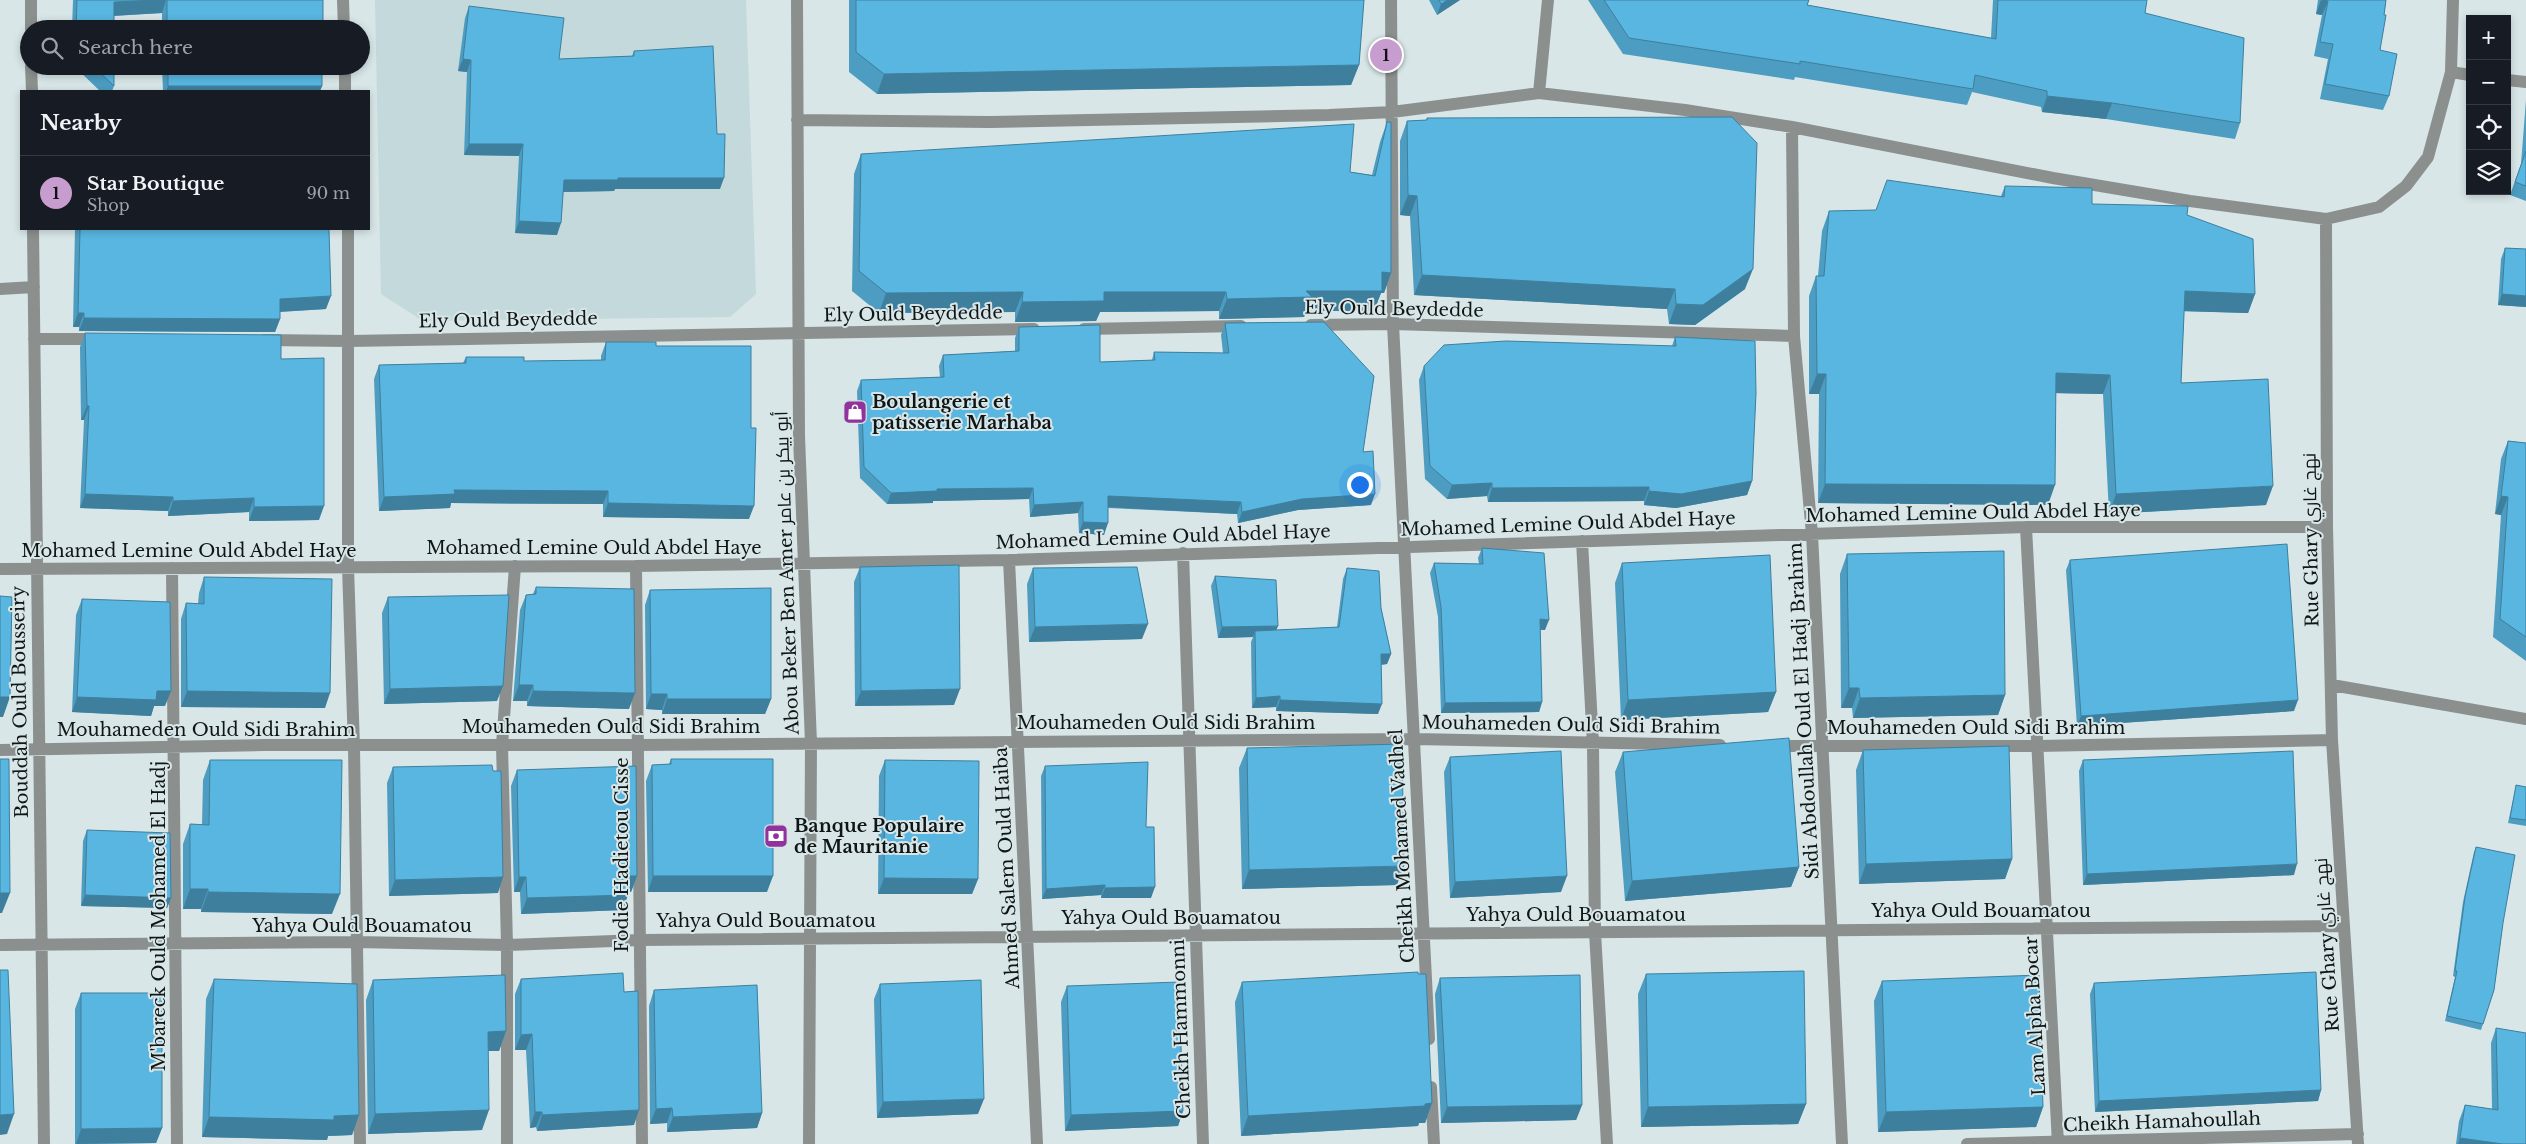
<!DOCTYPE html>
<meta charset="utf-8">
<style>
:root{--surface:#171b24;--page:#20242c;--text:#f1f3f6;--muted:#9ea1a6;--line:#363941;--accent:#c69dce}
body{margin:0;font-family:"Libre Baskerville",Cairo,serif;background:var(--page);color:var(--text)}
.controls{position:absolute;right:15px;top:15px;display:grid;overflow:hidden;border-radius:0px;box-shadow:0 2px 8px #0003}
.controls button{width:45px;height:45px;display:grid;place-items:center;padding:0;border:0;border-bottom:1px solid var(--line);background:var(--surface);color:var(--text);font:25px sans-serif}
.you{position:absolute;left:1359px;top:484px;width:18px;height:18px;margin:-12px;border:4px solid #fff;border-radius:50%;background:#1a73e8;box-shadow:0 0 0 8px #1a73e833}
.badge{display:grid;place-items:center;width:32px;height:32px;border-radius:50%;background:var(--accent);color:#111;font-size:16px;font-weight:700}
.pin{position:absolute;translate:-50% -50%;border:2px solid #fff;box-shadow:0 1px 5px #0006}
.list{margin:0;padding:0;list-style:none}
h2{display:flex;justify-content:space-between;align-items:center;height:65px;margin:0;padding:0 20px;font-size:21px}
h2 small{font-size:16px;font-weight:400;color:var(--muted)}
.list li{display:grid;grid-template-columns:32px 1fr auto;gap:15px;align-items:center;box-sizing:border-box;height:75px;padding:0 20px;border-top:1px solid var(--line)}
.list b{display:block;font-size:19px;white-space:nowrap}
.list p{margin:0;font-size:16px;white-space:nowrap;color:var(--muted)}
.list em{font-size:16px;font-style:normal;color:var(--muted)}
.icon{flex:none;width:28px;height:28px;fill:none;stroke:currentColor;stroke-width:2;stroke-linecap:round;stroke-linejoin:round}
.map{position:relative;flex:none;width:2526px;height:1144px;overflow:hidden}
.search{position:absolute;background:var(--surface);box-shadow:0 2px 8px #0003;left:20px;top:20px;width:350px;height:55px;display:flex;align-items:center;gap:12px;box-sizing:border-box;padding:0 18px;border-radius:28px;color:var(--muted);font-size:19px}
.panel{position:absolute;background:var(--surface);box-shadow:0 2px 8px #0003;left:20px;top:90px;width:350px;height:140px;border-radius:0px}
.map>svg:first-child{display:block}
</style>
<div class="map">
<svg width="2526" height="1144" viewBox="0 0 2526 1144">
<rect width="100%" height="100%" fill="#d8e6e8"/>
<!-- built -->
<path fill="#c3d9dc" d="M375 0H746L756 294 730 317 423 321 381 294Z"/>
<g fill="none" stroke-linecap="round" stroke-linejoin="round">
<!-- minor -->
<path stroke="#8b908f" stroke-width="12" d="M31 0V29
M343 0 344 29
M797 0 799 436 811 743 809 1144
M1391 0 1393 324 1429 1039
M31 66 32 91
M345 66V91
M2451 72 2470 75
M2507 80 2526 82
M1539 93 1548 0
M797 120 990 122 1329 115 1392 112 1539 93 1685 110 1792 127 2053 178 2190 201 2326 219 2379 207 2406 186 2428 157 2451 72 2453 0
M1792 127 1794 336 1812 534 1842 1144
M2326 219 2327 527 2332 740 2358 1144
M33 229 44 1144
M348 229V567L354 747 360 1144
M0 289 34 287
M1311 325 1393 324 1794 336
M1084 329 1241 326
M34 339H99
M264 340 349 341 1034 329
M2026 527 2058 1144
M1582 541 1593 744 1595 932 1607 1144
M1183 553 1203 1144
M1009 560 1037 1144
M636 566 642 1144
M172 568 177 1144
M0 569 636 566 1009 560 2026 527H2327
M2332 685 2526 719
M1772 746H2038L2332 740
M0 750 263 745H640L1415 739 1720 745
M0 945 356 942 507 945 640 940 2343 926
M1431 1087 1434 1144
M507 1144V945L502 745 515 566
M1967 1144 2358 1134"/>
</g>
<!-- wall -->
<path fill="#4c9dc1" d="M73 0H323V29H162V13L114 16V29H72Z
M849 0H1364L1359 65 1351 85 877 94 849 72Z
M1429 0H1460L1437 15Z
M1588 0H1809L1807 5 1991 38 1993 0H2147L2145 13 2240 123 2235 139 2106 119 2042 112 2041 107 1972 92 1967 105 1795 77 1794 80 1623 54Z
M2318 0H2386L2380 50 2389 96 2383 110 2320 99 2328 59 2314 56 2322 15 2316 14Z
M469 6 559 59 632 56 634 51 720 189H615L614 191 563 192 557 235 515 233 519 156 464 155 467 72 458 71 465 18Z
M74 66H114V86L112 91H100Z
M162 66H322V86L320 91H163Z
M2526 100V201L2510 195 2521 164Z
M1427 118 1745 289 1695 325 1669 324 1667 309 1414 295 1410 216 1400 215V141L1407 121 1426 120Z
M1387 122 1391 273 1384 293H1381L1374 311H1307L1304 317 1219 319V311L1100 312 1096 321 1015 322V312L879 313 852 291 854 174 861 154 1350 172 1372 175 1380 142Z
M2005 186 2092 204 2187 215 2255 294 2248 313 2184 311 2181 383 2266 505 2109 514 2103 394 2056 393 2048 505 1818 503 1819 394H1809V296L1816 276H1818L1822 231 1829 211 1876 210 2001 196Z
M75 229H329L326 309 280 312V319L275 332 79 331V327H73Z
M2505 248 2526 249V307L2498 305 2501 259Z
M1225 323 1363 452 1371 505 1298 510 1238 523 1237 514 1108 508 1104 535 1079 533 1078 513 1030 517 1029 499 933 501V503L887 504 860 478 857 391 861 380 940 377 939 366 943 355 1015 351V338L1019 327 1100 362 1152 360 1154 352 1223 353 1221 335Z
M85 333 281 359 319 520 249 521V512L168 516V511L80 508 84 420H81L80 347Z
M1675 337 1752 481 1747 495 1676 508 1644 505V501L1488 502 1487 496 1447 499 1425 479 1419 380 1424 366 1672 346Z
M606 342 656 346 749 519 603 517V504L451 503 450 508 379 511 374 379 379 365 463 363 466 357 524 361 601 360V356Z
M2508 441 2526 443V661L2493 637 2501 515 2495 514 2501 459Z
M1482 548 1545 630H1540L1542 702 1539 712 1441 713 1438 617 1430 573 1434 563 1479 564 1478 558Z
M1847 554 2005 695 1998 715 1853 718 1852 708H1841L1840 574Z
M2070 560 2294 711 2077 726 2066 570Z
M1622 563 1776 692 1768 712 1621 720 1615 583Z
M860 567 954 705 855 706 854 582Z
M1033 568 1142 639 1029 642 1027 584Z
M1347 568 1381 608 1391 654 1387 664 1381 665 1378 714 1276 711V707L1252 708 1251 642 1253 637 1218 638 1211 586 1215 576 1276 630 1337 627 1343 579Z
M204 577 325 708 181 707V619L186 603 198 604 199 593Z
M536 587 629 709 527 706V701H513L520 610 526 595 533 594Z
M650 590 771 699 765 714H662V710L646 709 645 605Z
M388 597 497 701 384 704 382 613Z
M82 599 165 706H154L151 716 72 712 76 615Z
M1247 748 1397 885 1242 889 1239 768Z
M1863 750 2012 859 2005 879 1859 884 1856 770Z
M1623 752 1799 867 1791 887 1625 901 1615 772Z
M1450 757 1561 892 1450 898 1444 772Z
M671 759 767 892H648L646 781 652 765 669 764Z
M210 760 332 914 201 912V909H183V844L190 824 202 825 203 780Z
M885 760 978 879 972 894H878L879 776Z
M2083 760 2294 875 2083 885 2079 771Z
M1045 766 1146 827 1151 898H1101V895L1042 899 1041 776Z
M393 767 498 893 389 896 387 783Z
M517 770 637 876 631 892H628L623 910 521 914 520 892H514L511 786Z
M2516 785 2526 787V826L2508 823 2515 791Z
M87 830 171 898 167 908 81 906 83 841Z
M2476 847 2503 923 2494 990 2481 1030 2445 1021 2455 977 2453 976 2463 902 2474 852Z
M1646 974 1806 1104 1798 1124 1641 1127 1638 994Z
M1440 978 1582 1105 1576 1120 1441 1123 1435 994Z
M214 979 359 1115 352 1135 328 1136 327 1140 202 1137 206 999Z
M521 979 634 1125 537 1131 536 1127 530 1128 526 1050H515V994Z
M373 980 506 1031 499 1051H488L482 1130 368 1134 366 1000Z
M1882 981 2043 1107 2036 1127 1878 1132 1874 1001Z
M1242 982 1432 1103 1425 1123H1419L1418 1126 1241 1136 1235 1002Z
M2094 983 2321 1090 2318 1101 2095 1112 2090 994Z
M880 984 978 1114 877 1118 874 999Z
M1067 986 1183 1111 1178 1126 1065 1131 1061 1002Z
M654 990 762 1113 757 1128 667 1132V1123L650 1124 649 1006Z
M81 993 162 1128 156 1143 75 1144V1009Z
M2496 1028 2526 1144H2456L2459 1121 2465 1105 2492 1109 2491 1043Z"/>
<!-- shaded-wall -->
<path fill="#3e7f9d" d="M157 0H166L162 13 109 16 114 2Z
M1448 0H1460L1437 15 1441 4Z
M2321 0 2328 1 2322 15 2316 14Z
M463 59 471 60 467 72 458 71Z
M1359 65 1351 85 877 94 884 74Z
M168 86H322L320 91H166Z
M2047 96 2112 103 2106 119 2042 112Z
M469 144H523L519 156 464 155Z
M618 178H724L720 189H615L614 191 559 192 564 180Z
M1408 195 1417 196 1410 216 1400 215Z
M519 221 561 223 557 235 515 233Z
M1753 269 1745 289 1695 325 1669 324 1676 304Z
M1382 272 1391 273 1384 293H1381L1374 311H1307L1304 317 1219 319 1227 299Z
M1422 275 1675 289 1667 309 1414 295Z
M2185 291 2255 294 2248 313 2177 311Z
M1023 292 1015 312 879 313 886 293Z
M1104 292H1226L1219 311 1100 312 1096 321 1015 322 1022 302Z
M2502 294 2526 296V307L2498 305Z
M331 296 326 309 275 312 280 299Z
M78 313H84L79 327H73Z
M84 318 280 319 275 332 79 331Z
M2056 373 2110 375 2103 394 2049 393Z
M1817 374H1826L1819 394H1809Z
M87 406H89L84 420H81Z
M1752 481 1747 495 1676 508 1644 505 1649 491Z
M1492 483 1487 496 1447 499 1452 485Z
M1825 484 2055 485 2048 505 1818 503Z
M2273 486 2266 505 2109 514 2116 494Z
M1649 487 1644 501 1488 502 1492 488Z
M1033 488 1029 499 933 501V503L887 504 891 493 937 489Z
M454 490 608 491 603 504 451 503 450 508 379 511 384 497Z
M85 494 173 497 168 511 80 508Z
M1375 494 1371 505 1298 510 1238 523 1242 512 1302 499Z
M1108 496 1241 502 1237 514 1104 507Z
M2501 496 2508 497 2501 515 2495 514Z
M254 498 249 512 168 516 173 501Z
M1083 502 1078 513 1030 517 1034 505Z
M608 503 754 506 749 519 603 517Z
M324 506 319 520 249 521 254 507Z
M1083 522 1108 523 1104 535 1079 533Z
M1540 619 1549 620 1545 630 1536 629Z
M1148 624 1142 639 1029 642 1035 627Z
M1278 626 1274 636 1255 631 1253 637 1218 638 1222 627Z
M1381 654H1391L1387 664 1377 665Z
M519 685H533L527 701H513Z
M503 686 497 701 384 704 390 689Z
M1849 688H1859L1852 708H1841Z
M960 689 954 705 855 706 861 691Z
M157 691H171L165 706H154L151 716 72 712 77 697Z
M187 691 330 693 325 708 181 707Z
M533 691 635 693 629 709 527 706Z
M1776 692 1768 712 1621 720 1628 700Z
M651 694H667L662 710 646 709Z
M2005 695 1998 715 1853 718 1860 698Z
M1280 696 1276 707 1252 708 1256 698Z
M0 697H10L3 717H0Z
M667 699H771L765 714H662Z
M1280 700 1382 704 1378 714 1276 711Z
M2298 700 2294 711 2077 726 2081 716Z
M1542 702 1539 712 1441 713 1445 703Z
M2012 859 2005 879 1859 884 1866 864Z
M2297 864 2294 875 2083 885 2087 874Z
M1404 866 1397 885 1242 889 1249 870Z
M1799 867 1791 887 1625 901 1632 881Z
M628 876H637L631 892H622Z
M653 876H773L767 892H648Z
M1567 876 1561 892 1450 898 1455 882Z
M503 877 498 893 389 896 395 880Z
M519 877H526L520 892H514Z
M884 878 978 879 972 894H878Z
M1105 885 1101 895 1042 899 1046 889Z
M1155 887 1151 898H1101L1105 888Z
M190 889H208L201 909H183Z
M208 892 340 894 332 914 201 912Z
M0 893H10L2 913H0Z
M85 895 171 898 167 908 81 906Z
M628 895 623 910 521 914 527 898Z
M506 1031 499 1051H480L488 1032Z
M532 1034 526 1050H515L521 1035Z
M2321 1090 2318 1101 2095 1112 2099 1101Z
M984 1099 978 1114 877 1118 883 1102Z
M1432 1103 1425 1123H1419L1418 1126 1241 1136 1248 1116Z
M1806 1104 1798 1124 1641 1127 1648 1107Z
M1582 1105 1576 1120 1441 1123 1447 1107Z
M2043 1107 2036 1127 1878 1132 1886 1112Z
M672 1108 667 1123 650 1124 656 1109Z
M489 1110 482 1130 368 1134 375 1114Z
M639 1110 634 1125 537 1131 542 1115Z
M1183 1111 1178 1126 1065 1131 1071 1115Z
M535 1112H542L536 1127 530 1128Z
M762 1113 757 1128 667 1132 673 1117Z
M14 1114 7 1134 0 1135V1115Z
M359 1115 352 1135 328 1136 327 1140 202 1137 209 1117 334 1116Z
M162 1128 156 1143 76 1144 81 1129Z
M2460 1138 2503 1144H2458Z"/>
<!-- building -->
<path fill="#58b6e0" stroke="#3e7f9d" d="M77 0H157L114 2V29H76Z
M167 0H323V29H167Z
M856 0H1364L1359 65 884 74 856 52Z
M1439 0H1448L1441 4Z
M1604 0H1809L1807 5 1996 39 1998 0H2147L2145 13 2244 38 2240 123 2112 103 2047 96V91L1975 75 1973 89 1800 61V64L1629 38Z
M2323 0H2386L2384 15H2386L2380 50 2397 54 2389 96 2325 84 2333 44 2320 42 2328 1Z
M469 6 564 18 559 59 634 56V51L713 46 717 134H725L724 178H618V180H564L561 223 519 221 523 144H469L471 60 463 59Z
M93 66H114V86Z
M168 66H322V86H168Z
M1732 117 1757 143 1753 269 1703 305 1676 304 1675 289 1422 275 1417 196 1408 195 1407 121 1427 120V118Z
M1387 122H1391V273L1382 272V291H1306L1312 297 1227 299 1226 292H1104V301L1022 302 1023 292 886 293 859 271 861 154 1354 124 1350 172 1375 176Z
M2526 151V186L2515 182Z
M1887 180 2004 197 2005 186 2092 188V204L2188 206 2187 215 2253 239 2255 294 2185 291 2181 383 2268 379 2273 486 2116 494 2110 375 2056 373 2055 485 1825 484 1826 374H1817L1816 276H1824L1829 211 1876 210Z
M80 229H329L331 296 280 299V319L84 318V313H78Z
M2505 248 2526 249V296L2502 294Z
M1324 322 1374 376 1363 452 1373 451 1375 494 1302 499 1242 512 1241 502 1108 496V523L1083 522V502L1034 505 1033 488 937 489V491L891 493 864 467 861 380 944 377 943 355 1019 351V327L1100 325V362L1155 360 1154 352 1229 353 1225 323Z
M85 333 281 335V359L324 358V506L254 507V498L173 501V497L85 494 89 406H87Z
M1675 337 1755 341 1756 393 1752 481 1681 494 1649 491V487L1492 488V483L1452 485 1430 466 1424 366 1444 345 1506 341 1676 346Z
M606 342H656V346H751V428H756L754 506 608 503V491L454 490 455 494 384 497 379 365 466 363V357H524V361L605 360Z
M2508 441 2526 443V637L2500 619 2508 497 2501 496Z
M2287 544 2298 700 2081 716 2070 560Z
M1482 548 1544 553 1549 620 1540 619 1542 702 1445 703 1441 607 1434 563 1483 564Z
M2004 551 2005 695 1860 698 1859 688H1849L1847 554Z
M1770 555 1776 692 1628 700 1622 563Z
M959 565 960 689 861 691 860 567Z
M1137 567 1148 624 1035 627 1033 568Z
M1347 568 1379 571 1381 608 1391 654H1381L1382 704 1280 700V696L1256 698 1255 631 1339 627Z
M1215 576 1276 580 1278 626 1222 627Z
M204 577 332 579 330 693 187 691 186 603 204 604Z
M536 587 634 589 635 693 533 691V685H519L526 595 536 594Z
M771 588V699H667V694H651L650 590Z
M509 595 503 686 390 689 388 597Z
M0 596 12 597 10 697H0Z
M82 599 170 602 171 691H157L156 700 77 697Z
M1789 738 1799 867 1632 881 1623 752Z
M1402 744 1404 866 1249 870 1247 748Z
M2009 746 2012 859 1866 864 1863 750Z
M1561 751 1567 876 1455 882 1450 757Z
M2293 751 2297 864 2087 874 2083 760Z
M0 759H9L10 893H0Z
M671 759H773V876H653L652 765 671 764Z
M210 760H342L340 894 208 892V889H190V824L209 825Z
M885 760 979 761 978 879 884 878Z
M1148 762 1146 827H1154L1155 887 1105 888V885L1046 889 1045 766Z
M492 765 493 771H501L503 877 395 880 393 767Z
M636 766 637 876H628V895L527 898 526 877H519L517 770Z
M2516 785 2526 787V820L2510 818Z
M87 830 170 833 171 898 85 895Z
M2476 847 2515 855 2503 923 2494 990 2483 1024 2447 1016 2457 971H2455L2465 897Z
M0 970H8L14 1114 0 1115Z
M1804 971 1806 1104 1648 1107 1646 974Z
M1418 972V974H1426L1432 1103 1425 1104V1106L1248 1116 1242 982Z
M2316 972 2321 1090 2099 1101 2094 983Z
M623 973 624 992 638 991 639 1110 542 1115V1112H535L532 1034 521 1035V979Z
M505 975 506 1031 488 1032 489 1110 375 1114 373 980Z
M1580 975 1582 1105 1447 1107 1440 978Z
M2039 975 2043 1107 1886 1112 1882 981Z
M214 979 357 984 359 1115 334 1116V1120L209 1117Z
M981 980 984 1099 883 1102 880 984Z
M1179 982 1183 1111 1071 1115 1067 986Z
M757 985 762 1113 673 1117 672 1108 656 1109 654 990Z
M81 993H162V1128L81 1129Z
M2496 1028 2526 1033V1144H2503L2460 1138 2465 1105 2498 1110Z"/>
<!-- icons -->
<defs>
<g id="shop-square" transform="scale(1.25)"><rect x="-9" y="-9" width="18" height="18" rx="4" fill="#91339c" stroke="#d8e6e8"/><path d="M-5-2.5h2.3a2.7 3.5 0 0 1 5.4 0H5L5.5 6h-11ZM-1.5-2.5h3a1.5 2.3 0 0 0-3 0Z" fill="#fff"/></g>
<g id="bank-square" transform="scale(1.25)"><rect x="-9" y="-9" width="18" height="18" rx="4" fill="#91339c" stroke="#d8e6e8"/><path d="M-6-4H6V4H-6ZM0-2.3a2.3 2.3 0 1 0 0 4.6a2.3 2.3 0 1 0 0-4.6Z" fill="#fff"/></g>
</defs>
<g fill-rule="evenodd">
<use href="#shop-square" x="855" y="412"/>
<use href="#bank-square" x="776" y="836"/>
</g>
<g text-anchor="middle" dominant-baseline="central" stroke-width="4" stroke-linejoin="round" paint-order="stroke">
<!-- street labels -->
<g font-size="18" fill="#101516" stroke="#d8e6e8">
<text transform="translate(1394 309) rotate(1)">Ely Ould Beydedde</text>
<text transform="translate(913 314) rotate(-1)">Ely Ould Beydedde</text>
<text transform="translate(508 320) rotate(-1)">Ely Ould Beydedde</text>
<text transform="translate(1973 513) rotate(-1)">Mohamed Lemine Ould Abdel Haye</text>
<text transform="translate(1568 524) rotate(-2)">Mohamed Lemine Ould Abdel Haye</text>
<text transform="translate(1163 537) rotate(-2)">Mohamed Lemine Ould Abdel Haye</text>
<text transform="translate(2311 540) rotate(-91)">Rue Ghary نهج غاري</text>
<text x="594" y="548">Mohamed Lemine Ould Abdel Haye</text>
<text x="189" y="551">Mohamed Lemine Ould Abdel Haye</text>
<text transform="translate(787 573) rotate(-92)">Abou Beker Ben Amer أبو بيكر بن عامر</text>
<text transform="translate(20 702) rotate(-91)">Bouddah Ould Bousseiry</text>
<text transform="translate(1804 711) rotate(-93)">Sidi Abdoullah Ould El Hadj Brahim</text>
<text x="1166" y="723">Mouhameden Ould Sidi Brahim</text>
<text transform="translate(1571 725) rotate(1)">Mouhameden Ould Sidi Brahim</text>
<text x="611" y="727">Mouhameden Ould Sidi Brahim</text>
<text x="1976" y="728">Mouhameden Ould Sidi Brahim</text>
<text x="206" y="730">Mouhameden Ould Sidi Brahim</text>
<text transform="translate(1402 846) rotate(-93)">Cheikh Mohamed Vadhel</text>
<text transform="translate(622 855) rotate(-90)">Fodie Hadietou Cisse</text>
<text transform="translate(1007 868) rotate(-93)">Ahmed Salem Ould Haiba</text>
<text x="1981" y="911">Yahya Ould Bouamatou</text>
<text x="1576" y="915">Yahya Ould Bouamatou</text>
<text transform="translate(159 916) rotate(-90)">M'bareck Ould Mohamed El Hadj</text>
<text x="1171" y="918">Yahya Ould Bouamatou</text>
<text x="766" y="921">Yahya Ould Bouamatou</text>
<text x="362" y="926">Yahya Ould Bouamatou</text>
<text transform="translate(2327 945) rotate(-94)">Rue Ghary نهج غاري</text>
<text transform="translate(2035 1016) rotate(-93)">Lam Alpha Bocar</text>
<text transform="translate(1181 1029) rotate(-92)">Cheikh Hammonni</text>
<text transform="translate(2162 1122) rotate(-2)">Cheikh Hamahoullah</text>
</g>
<!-- poi labels -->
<g font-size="18" font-weight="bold" fill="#101516" stroke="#d8e6e8" text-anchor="start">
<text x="872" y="402">Boulangerie et<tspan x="872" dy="21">patisserie Marhaba</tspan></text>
<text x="794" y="826">Banque Populaire<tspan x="794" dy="21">de Mauritanie</tspan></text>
</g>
</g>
</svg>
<div class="controls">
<button>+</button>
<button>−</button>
<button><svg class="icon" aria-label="locate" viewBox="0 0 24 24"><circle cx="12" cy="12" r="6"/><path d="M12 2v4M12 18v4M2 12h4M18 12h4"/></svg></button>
<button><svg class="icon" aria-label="layers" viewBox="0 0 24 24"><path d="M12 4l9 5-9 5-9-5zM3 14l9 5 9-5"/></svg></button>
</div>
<div class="you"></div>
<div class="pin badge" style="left:1386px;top:55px">1</div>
<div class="search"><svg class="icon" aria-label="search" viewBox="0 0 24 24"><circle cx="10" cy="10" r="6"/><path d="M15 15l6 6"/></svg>Search here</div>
<section class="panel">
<h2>Nearby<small></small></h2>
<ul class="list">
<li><span class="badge">1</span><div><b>Star Boutique</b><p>Shop</p></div><em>90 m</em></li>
</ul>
</section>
</div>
